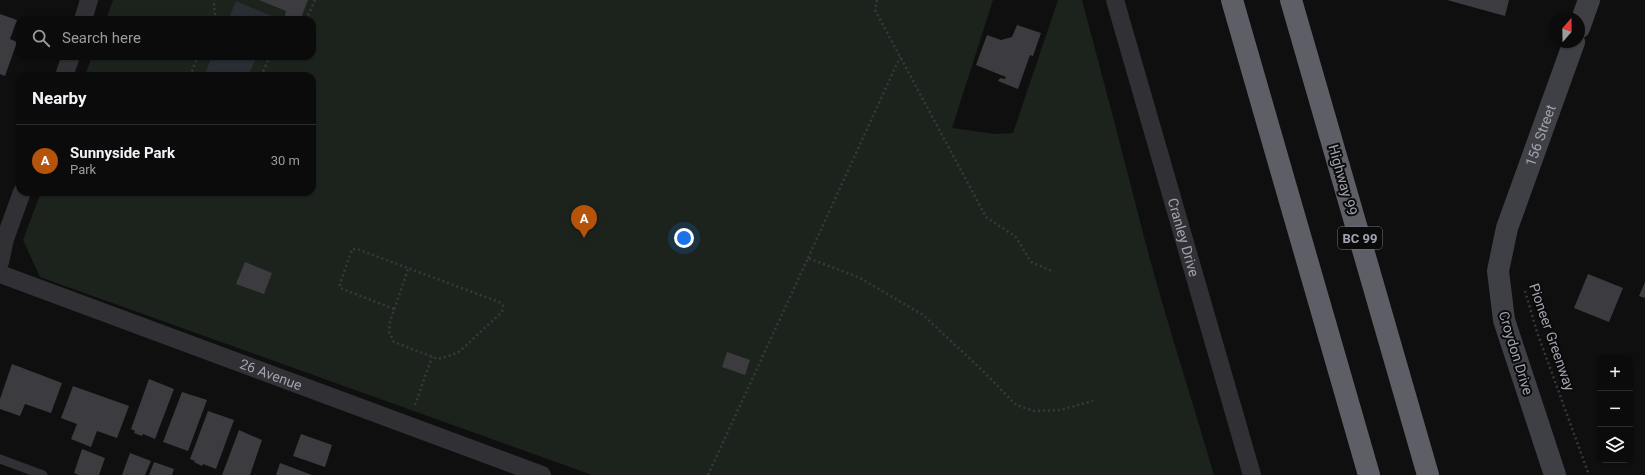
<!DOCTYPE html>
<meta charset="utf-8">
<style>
:root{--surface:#0b0b0c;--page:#141415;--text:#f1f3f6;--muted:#9a9b9d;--line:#2b2b2d;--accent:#b45309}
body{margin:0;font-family:Roboto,sans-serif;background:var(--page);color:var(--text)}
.controls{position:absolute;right:12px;bottom:12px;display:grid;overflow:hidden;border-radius:8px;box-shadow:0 1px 3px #0004}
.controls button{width:36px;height:36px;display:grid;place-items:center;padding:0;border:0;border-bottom:1px solid var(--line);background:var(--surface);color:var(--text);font:20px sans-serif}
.compass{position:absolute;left:1549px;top:12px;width:36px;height:36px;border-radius:50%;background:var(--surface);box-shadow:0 1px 3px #0004;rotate:20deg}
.you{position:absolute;left:684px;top:238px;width:14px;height:14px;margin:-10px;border:3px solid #fff;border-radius:50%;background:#1a73e8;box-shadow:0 0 0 6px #1a73e833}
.badge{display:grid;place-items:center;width:26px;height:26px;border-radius:50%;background:var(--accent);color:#fff;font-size:13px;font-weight:700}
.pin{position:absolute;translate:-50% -33px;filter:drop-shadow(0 1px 2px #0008)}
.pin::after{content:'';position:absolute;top:21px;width:14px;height:12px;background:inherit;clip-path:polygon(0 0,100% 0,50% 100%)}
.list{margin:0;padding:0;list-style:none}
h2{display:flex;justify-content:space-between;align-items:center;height:52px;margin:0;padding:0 16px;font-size:17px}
h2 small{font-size:13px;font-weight:400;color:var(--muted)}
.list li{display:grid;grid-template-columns:26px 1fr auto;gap:12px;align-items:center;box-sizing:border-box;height:72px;padding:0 16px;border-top:1px solid var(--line)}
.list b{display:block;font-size:15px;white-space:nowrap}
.list p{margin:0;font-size:13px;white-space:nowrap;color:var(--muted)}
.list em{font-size:13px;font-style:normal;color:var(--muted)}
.icon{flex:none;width:22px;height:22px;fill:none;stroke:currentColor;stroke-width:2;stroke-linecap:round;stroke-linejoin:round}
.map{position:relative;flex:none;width:1645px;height:475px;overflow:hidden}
.search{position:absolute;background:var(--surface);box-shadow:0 1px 3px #0004;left:16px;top:16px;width:300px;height:44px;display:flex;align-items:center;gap:10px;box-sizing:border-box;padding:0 14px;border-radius:12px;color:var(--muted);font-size:15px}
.panel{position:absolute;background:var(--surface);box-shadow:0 1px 3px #0004;left:16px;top:72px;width:300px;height:124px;border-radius:12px}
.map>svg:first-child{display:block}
</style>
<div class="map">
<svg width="1645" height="475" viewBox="0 0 1645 475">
<rect width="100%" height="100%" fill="#0f0f10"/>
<!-- green -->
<path fill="#1c231d" d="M113 0H993L952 128 996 134 1013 133 1058 0H1082C1103 79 1124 158 1144 237 1165 317 1191 396 1214 475H592L40 277 23 240 41 192H312V76H85L92 56H312V20H106Z"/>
<!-- water -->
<path fill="#292e35" d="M236 1 274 17 272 20H228Z
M212 56H257L248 76H204Z"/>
<!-- building -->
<path fill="#3c3c40" d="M259 0H308L300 20H295L285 16 286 11Z
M1447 0H1509L1505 16Z
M0 14 17 20 10 39 17 42 5 76 0 74Z
M1017 25 1041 33 1033 56 1030 55 1018 89 998 81 1000 78 1005 79 1006 77 976 65 987 35 1001 40 1012 37Z
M245 262 272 273 264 294 236 284Z
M1588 274 1623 288 1609 322 1574 308Z
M1645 282V298L1639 296Z
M727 352 750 360 745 375 722 367Z
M12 364 62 383 51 413 25 404 20 416 0 409V399Z
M149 379 174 389 155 439 143 434 142 436 134 433 135 431 131 429Z
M73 386 129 406 117 438 97 431 91 447 71 439 77 424 61 418Z
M182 392 207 400 188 451 163 442Z
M208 411 234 420 216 469 203 464 202 466 194 462 195 461 190 459Z
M239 430 262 440 250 475H222Z
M301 434 332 445 325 467 293 456Z
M82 449 105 458 99 475H79L74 473Z
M130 453 151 461 145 475H122Z
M154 462 174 469 172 475H149Z
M280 463 312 475H276Z"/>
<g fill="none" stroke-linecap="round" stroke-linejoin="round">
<!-- path -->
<path stroke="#37383c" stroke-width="2.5" stroke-dasharray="2 3" stroke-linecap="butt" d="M877 0 875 10 986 217 1016 237 1031 262 1054 272
M214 20C217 14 212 7 215 0
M285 20 286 18 291 20
M306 20 315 0
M190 76 198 56
M261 76 270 56
M808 258 900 57
M1525 291 1537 332 1589 475
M394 309 340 288V284L352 249H357L499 302 503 306 502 312 460 351 452 355 438 359 394 342 389 332 390 322 408 269
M415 405 432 357
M708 475 808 258 860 278 923 315 983 371 1016 405 1034 411 1060 410 1093 401"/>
<!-- lane -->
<path stroke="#313135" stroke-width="9" d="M0 459 43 475"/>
<!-- street -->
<g stroke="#313135" stroke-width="18">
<path id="s1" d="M1115 0 1252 475"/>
<path d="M83 20 89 0"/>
<path d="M64 76 71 56"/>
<path d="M0 262 5 239 22 192"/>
<path id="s2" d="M0 274 542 475"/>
</g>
<!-- secondary -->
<g stroke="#3f4045" stroke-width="22">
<path d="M1579 28 1589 0"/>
<path id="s3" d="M1555 475 1504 320 1498 271 1507 228 1574 42"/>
</g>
<!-- highway -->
<path stroke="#5d5e66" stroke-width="22" d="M1232 0 1369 475
M1291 0 1428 475"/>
</g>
<g text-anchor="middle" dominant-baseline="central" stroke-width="4" stroke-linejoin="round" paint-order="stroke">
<!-- shield labels -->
<rect fill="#0a0a0b" stroke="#74767e" stroke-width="1" x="1338" y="227" width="44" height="22" rx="3"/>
<g font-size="13" font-weight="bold" fill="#a1a4b0">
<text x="1360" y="238">BC 99</text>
</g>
<!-- street labels -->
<g font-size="14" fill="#a1a4b0" stroke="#0a0a0b">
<text stroke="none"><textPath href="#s3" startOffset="355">156 Street</textPath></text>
<text transform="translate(1343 180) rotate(74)">Highway 99</text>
<text stroke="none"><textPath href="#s1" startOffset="247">Cranley Drive</textPath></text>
<text transform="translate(1552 337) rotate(71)">Pioneer Greenway</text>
<text transform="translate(1516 353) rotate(73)">Croydon Drive</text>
<text stroke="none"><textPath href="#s2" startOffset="289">26 Avenue</textPath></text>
</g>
</g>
</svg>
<div class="controls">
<button>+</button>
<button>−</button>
<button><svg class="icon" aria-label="layers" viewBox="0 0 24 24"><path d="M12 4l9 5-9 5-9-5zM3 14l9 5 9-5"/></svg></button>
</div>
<svg class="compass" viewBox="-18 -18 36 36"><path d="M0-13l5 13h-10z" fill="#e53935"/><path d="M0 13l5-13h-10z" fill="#9a9b9d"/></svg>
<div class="you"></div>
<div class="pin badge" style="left:584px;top:238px">A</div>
<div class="search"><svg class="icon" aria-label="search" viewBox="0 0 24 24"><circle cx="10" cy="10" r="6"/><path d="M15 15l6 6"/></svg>Search here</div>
<section class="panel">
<h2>Nearby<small></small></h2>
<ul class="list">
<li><span class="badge">A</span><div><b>Sunnyside Park</b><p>Park</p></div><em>30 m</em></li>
</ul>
</section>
</div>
